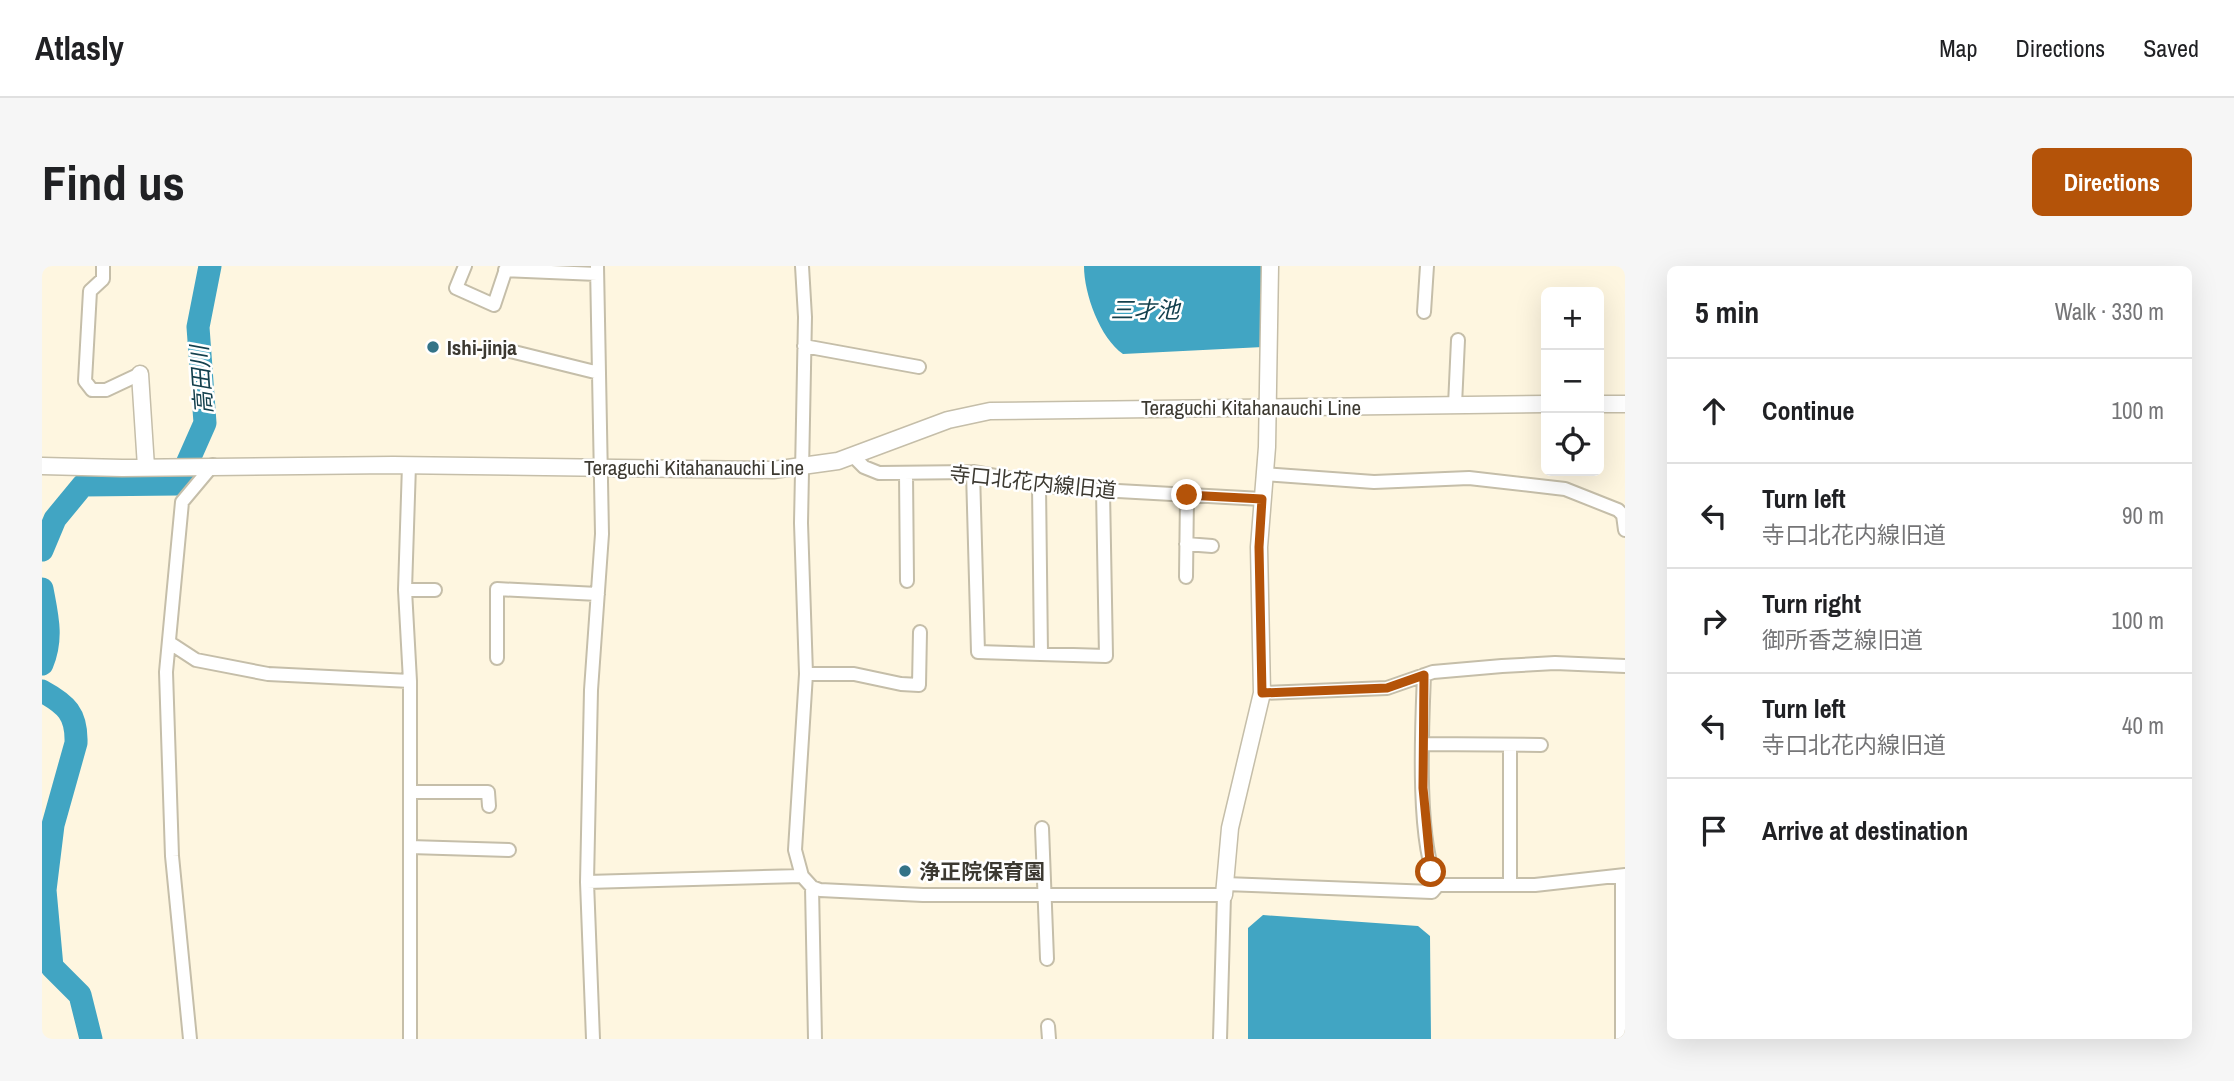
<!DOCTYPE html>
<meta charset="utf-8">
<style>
:root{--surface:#fff;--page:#f6f6f6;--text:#202124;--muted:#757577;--line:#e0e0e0;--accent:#b45309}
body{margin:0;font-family:"Archivo Narrow","Noto Sans JP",sans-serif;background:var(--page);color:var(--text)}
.controls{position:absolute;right:21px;top:21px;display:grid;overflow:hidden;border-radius:10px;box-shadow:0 7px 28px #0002}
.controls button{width:63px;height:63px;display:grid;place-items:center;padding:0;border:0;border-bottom:2px solid var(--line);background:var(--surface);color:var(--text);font:35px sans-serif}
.stop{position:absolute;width:21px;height:21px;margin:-16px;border:5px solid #b45309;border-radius:50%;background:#fff}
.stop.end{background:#b45309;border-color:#fff;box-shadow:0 2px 7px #0008}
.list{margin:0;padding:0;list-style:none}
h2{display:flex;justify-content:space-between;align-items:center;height:91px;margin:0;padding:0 28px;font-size:30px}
h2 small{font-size:23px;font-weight:400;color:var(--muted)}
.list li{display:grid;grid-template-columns:46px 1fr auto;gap:21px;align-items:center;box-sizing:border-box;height:105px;padding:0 28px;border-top:2px solid var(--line)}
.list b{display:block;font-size:26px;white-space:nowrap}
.list p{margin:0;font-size:23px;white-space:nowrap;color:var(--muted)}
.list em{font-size:23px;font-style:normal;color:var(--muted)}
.icon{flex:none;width:38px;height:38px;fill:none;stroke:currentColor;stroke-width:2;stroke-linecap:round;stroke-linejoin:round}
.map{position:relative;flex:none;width:1583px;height:773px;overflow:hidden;border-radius:10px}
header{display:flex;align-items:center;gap:42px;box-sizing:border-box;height:98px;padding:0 35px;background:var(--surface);border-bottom:2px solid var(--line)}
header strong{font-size:33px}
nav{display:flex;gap:38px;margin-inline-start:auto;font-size:24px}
.intro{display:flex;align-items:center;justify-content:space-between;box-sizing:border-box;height:168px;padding:0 42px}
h1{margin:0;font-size:49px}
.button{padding:18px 32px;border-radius:10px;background:var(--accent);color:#fff;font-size:24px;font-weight:700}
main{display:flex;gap:42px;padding:0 42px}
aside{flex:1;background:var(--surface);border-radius:10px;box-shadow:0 7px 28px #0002}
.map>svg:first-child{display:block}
</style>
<header>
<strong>Atlasly</strong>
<nav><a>Map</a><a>Directions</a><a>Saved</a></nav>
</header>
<div class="intro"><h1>Find us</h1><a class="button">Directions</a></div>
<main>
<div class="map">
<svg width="1583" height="773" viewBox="0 0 1583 773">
<rect width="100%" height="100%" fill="#fef6e0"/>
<!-- water -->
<path fill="#41a5c3" d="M1042 0H1222L1221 81 1081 88C1058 72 1042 28 1042 0Z
M1221 649 1376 660 1388 670 1389 773H1206V662Z"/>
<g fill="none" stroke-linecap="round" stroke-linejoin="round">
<!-- river -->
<path stroke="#41a5c3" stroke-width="23" d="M0 284 13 253 41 219 136 218 163 157 156 61 168 0
M0 323C5 350 11 372 0 398
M0 425C24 438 35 448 34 477L11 559 3 624 10 701 38 729 49 773"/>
<!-- street casing -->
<g stroke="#c5bea9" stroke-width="16">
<path id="street" d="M61 0V13L48 25 43 115 50 124H64L98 108
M423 0 414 22 452 39 465 0
M760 0 763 51 759 257 764 408 753 584 760 610 770 621 778 624 881 629H1182L1178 773
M463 4 555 8
M1382 46 1385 0
M762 80 877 101
M468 85 557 107
M1413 139 1416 74
M811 190 822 201 837 207 931 206 1022 222 1220 233
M367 199 363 324 368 415V773
M931 206 936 386 1064 390 1061 225
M864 207 865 315
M1222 208 1332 216 1427 212 1523 223 1576 244 1581 249 1583 264
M997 219 999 388
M1144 278 1170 280
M1144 311 1145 229
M363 324H393
M128 377 154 394 226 408 368 415
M455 392V323L556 328
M764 408H812L859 418 877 419 878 366
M1382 409C1380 459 1374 578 1396 619H1493L1583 609
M1220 427 1345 422 1391 406 1460 400 1513 397 1583 400
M1380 478 1499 479
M1468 479V619
M368 526H446L447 540
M1000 562 1005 693
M368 581 467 584
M545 616 760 610
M1183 618 1390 626 1396 619
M770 621 773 773
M1006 760 1007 773
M148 773 130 590 124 406 140 236 171 199
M551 773 545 616 549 424 560 268 555 0
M1580 773V610"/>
</g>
<!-- secondary casing -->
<g stroke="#c5bea9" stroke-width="19">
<path id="secondary" d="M98 108 104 201
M1557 138H1583
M0 200 80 202 351 199 731 204 796 195 906 154 948 145 1504 138
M1182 629 1188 562 1220 427 1217 281 1225 181 1228 0"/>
</g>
<!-- street -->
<use href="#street" stroke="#fff" stroke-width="12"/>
<!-- secondary -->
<use href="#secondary" stroke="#fff" stroke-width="16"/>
</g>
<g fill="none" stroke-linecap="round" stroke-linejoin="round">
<!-- route -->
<path stroke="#b45309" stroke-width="9" d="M1145 229 1220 233 1217 281 1220 427 1345 422 1382 409 1381 522 1389 606"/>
</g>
<!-- markers -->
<g fill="#337387" stroke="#fff" stroke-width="2.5">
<circle cx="391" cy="81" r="7"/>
<circle cx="863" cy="605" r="7"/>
</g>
<g text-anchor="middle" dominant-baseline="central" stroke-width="5" stroke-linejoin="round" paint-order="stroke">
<!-- poi labels -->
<g font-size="21" font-weight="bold" fill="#3c3931" stroke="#fff" text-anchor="start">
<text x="405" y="81">Ishi-jinja</text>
<text x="877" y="605">浄正院保育園</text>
</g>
<!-- street labels -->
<g font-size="21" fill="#3c3931" stroke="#fff">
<text x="1209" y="141">Teraguchi Kitahanauchi Line</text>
<text x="652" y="201">Teraguchi Kitahanauchi Line</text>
<text transform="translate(991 216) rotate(6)">寺口北花内線旧道</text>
</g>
<!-- water labels -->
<g font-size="23" font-style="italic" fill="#13404d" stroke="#fff">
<text x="1103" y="43">三才池</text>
<text transform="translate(159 114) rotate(-94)">高田川</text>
</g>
</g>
</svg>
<div class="controls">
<button>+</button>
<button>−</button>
<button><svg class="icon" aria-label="locate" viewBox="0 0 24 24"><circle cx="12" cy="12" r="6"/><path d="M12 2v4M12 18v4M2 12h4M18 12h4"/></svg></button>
</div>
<div class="stop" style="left:1389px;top:606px"></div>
<div class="stop end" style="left:1145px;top:229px"></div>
</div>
<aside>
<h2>5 min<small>Walk · 330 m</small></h2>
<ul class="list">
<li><svg class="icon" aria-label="ahead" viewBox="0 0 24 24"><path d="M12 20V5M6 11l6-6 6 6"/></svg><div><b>Continue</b></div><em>100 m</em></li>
<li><svg class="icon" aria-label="left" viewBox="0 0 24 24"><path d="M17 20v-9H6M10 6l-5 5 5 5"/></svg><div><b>Turn left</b><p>寺口北花内線旧道</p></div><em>90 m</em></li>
<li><svg class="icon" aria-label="right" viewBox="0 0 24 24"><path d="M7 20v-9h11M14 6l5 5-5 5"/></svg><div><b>Turn right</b><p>御所香芝線旧道</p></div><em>100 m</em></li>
<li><svg class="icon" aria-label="left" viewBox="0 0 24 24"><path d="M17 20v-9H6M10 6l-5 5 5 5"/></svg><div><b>Turn left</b><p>寺口北花内線旧道</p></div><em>40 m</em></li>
<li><svg class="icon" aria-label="arrive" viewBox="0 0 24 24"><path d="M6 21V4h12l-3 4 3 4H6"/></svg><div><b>Arrive at destination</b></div></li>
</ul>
</aside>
</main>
